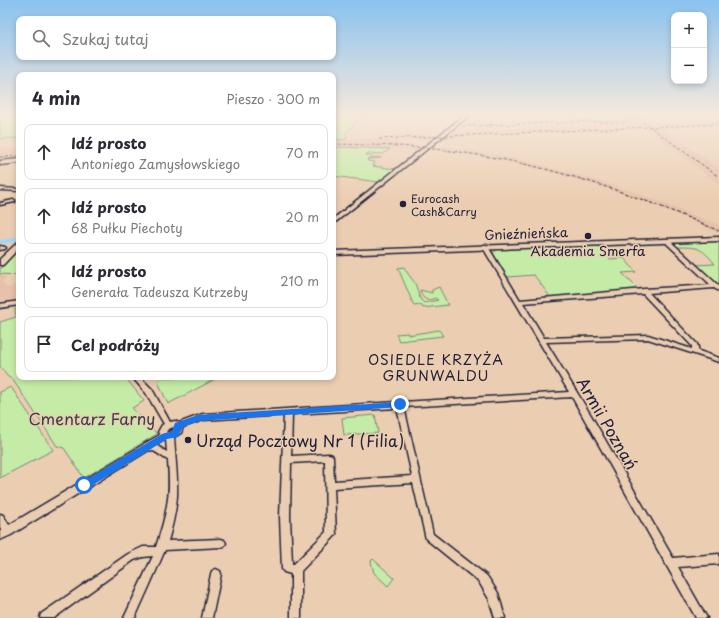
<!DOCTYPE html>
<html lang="pl">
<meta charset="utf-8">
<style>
:root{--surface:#fff;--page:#f2f2f3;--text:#2b2b33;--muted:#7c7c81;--line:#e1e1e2}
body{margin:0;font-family:"Playpen Sans",sans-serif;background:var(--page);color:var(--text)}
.controls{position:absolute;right:12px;top:12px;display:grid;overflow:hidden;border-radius:8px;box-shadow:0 2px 6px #0003}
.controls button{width:36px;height:36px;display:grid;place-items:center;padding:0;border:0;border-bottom:1px solid var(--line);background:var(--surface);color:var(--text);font:20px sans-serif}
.stop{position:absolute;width:12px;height:12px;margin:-9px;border:3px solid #1a73e8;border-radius:50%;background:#fff}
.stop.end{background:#1a73e8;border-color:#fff;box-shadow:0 1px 4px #0008}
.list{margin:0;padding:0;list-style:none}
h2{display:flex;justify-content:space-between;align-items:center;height:52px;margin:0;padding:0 16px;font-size:17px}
h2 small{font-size:13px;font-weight:400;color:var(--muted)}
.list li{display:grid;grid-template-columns:26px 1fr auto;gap:12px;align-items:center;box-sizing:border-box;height:56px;margin:0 8px 8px;padding:0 8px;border:1px solid var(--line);border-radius:8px}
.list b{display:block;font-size:15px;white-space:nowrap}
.list p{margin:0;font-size:13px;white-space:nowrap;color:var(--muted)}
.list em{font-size:13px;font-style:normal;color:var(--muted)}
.icon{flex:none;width:22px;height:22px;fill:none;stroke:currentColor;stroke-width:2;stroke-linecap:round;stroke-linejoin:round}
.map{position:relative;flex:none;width:719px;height:618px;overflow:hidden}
.search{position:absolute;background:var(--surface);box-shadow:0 2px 6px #0003;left:16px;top:16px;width:320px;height:44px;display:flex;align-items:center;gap:10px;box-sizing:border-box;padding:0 14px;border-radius:8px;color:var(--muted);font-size:15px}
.panel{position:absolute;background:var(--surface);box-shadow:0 2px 6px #0003;left:16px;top:72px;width:320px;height:308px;border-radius:8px}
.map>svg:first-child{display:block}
</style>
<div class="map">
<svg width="719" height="618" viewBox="0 0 719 618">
<rect width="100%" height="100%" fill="#ebceb2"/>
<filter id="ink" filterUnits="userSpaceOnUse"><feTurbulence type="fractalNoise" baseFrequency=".025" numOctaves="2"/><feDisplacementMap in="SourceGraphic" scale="8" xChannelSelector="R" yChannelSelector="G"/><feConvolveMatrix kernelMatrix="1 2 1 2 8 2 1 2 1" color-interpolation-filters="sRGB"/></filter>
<g filter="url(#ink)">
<!-- built -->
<path fill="#e7c1aa" d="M627 115H643L653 122 719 119V125L662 128 719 168V184L645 128 452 138 448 141 440 140 451 132 637 122Z
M440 134 434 139 400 141 398 144 445 147 513 158 571 173 634 192 719 225V234L673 213 624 194 536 168 475 155 429 149 419 151 333 146V140Z
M0 147 19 148V159L0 161Z
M0 276H7L2 282 8 288 19 284V299L0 301Z"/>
<!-- green -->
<path fill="#c5eca7" stroke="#748771" d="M0 115H19V138L0 139Z
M339 115H366L367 117 362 116 344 135 347 136 346 139 333 140V125L335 123 333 122V118Z
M571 115H624L633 121H577Z
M339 147 390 149 383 154 368 153 366 155 381 158 367 159 368 161 375 162 373 166 395 169 379 182 333 176V149Z
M719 241V286L695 265 715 264C701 247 699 247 676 247L674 243Z
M597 245 610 259 624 258 636 272 622 273 640 291 551 298 534 275 507 277 493 253 498 249Z
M19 250V275L0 274V269Z
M404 267C407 274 414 280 416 286 418 291 419 300 424 303L438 300 435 298C427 302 422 299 420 290L432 293V290L439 287 448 305 423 308 421 305 414 306 398 268Z
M19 308V377H125L144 401 132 408 157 434 84 478 64 448 57 446 13 380 7 376 0 366V322L16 317 15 309Z
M439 330 443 336 399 341 396 334 408 333V335Z
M161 377H219L168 404 158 382Z
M11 387 53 450 0 478V392Z
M375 415 378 433 344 435 342 418Z
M373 559 394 578 388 586 374 573 371 561Z"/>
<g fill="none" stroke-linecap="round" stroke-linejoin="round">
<!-- river -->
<path fill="#9bd8fc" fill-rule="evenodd" d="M19 237V241L0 244V240Z"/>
<!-- minor casing -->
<g stroke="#22223b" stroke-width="3">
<path id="minor" d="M0 188 19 189V191L0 190Z
M13 200H15V202L0 205V203Z
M665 240H669L719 286V291L714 288 649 293 697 344 699 351 719 358V362L648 339 546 342 592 417 673 558 719 554V564L678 567 707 618H696L572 397 404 407 433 534 487 576 498 593 505 618H495L489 599 479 582 426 539 413 483 334 488 336 534 334 537 301 571V618H291V574L284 572 282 569 280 517 284 415 203 420 183 427 181 433 174 437C175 457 178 476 177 496 176 511 172 527 168 541L221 539 224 540 226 543 224 546 221 547 165 550 152 580 135 618H124L153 556 143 557 134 560 54 618H40L41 614 128 554 143 547H156C160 533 165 519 167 505 170 490 169 476 168 461V460C161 457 157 451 149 450L11 535 0 540V531L2 530 0 527V514L3 515 9 525 143 445 144 444 160 435 158 432 162 425 164 424 146 393 132 377H140L152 389 170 422 175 421 179 423 203 414 397 402 400 401 402 402 569 392 482 246 483 245H487L520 300 644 289 711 285 665 242ZM643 294 692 346V349L648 335 544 338 523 303ZM397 408 412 476 334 481 333 457 332 455 329 454 291 456 292 414ZM174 427 175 429 169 433 166 432 168 429ZM166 439 167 452 156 445ZM325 461 326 532 294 564H292L290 517 291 463Z
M0 246 5 247 6 248 5 249 0 250Z
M216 569 220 571 221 574 212 618H202L211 574 212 571Z"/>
</g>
<!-- tertiary casing -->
<g stroke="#22223b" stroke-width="3">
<path id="tertiary" d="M465 115H470L333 224V219Z
M19 159V163L0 165V161Z
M719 237V241L333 255V251Z
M19 242V248L3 265H0V259L17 243Z
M19 301V305L0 308V304Z"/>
</g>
<!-- minor -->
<use href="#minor" fill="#ebceb2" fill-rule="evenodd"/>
<!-- tertiary -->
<use href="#tertiary" fill="#ebceb2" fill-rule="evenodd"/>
<!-- rail -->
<path stroke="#22223b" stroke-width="1" stroke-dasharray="3.5 2" stroke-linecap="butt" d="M634 115 719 177
M489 125 585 122 627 123
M462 126 494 125
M379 139 719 124
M333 144C366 145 400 145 433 149 533 159 627 190 719 231
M0 157 19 156"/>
</g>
</g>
<!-- sky -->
<linearGradient id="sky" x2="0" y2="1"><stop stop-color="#89c2f0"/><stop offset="0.57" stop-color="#f6e9dc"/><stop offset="1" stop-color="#f6e9dc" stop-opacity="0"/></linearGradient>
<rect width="719" height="201" fill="url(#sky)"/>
<!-- route -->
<path fill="#1a73e8" d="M400 402 404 404 400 407 199 421 183 427 178 437 167 439 88 488 84 489 80 485 81 483 162 434 172 431 175 423 198 415Z"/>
<!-- markers -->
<g fill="#22223b" stroke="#ebceb2" stroke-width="1.5">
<circle cx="403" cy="204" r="4"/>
<circle cx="588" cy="236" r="4"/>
<circle cx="188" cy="440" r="4"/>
</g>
<g text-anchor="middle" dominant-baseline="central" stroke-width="3" stroke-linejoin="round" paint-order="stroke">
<!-- far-poi labels -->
<g font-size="11" fill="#22223b" stroke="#ebceb2" text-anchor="start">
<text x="411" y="198">Eurocash<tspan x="411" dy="13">Cash&amp;Carry</tspan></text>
</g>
<!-- street labels -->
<g font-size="13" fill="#22223b" stroke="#ebceb2">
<text transform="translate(526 233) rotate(-2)">Gnieźnieńska</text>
</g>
<!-- poi labels -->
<g font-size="13" fill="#22223b" stroke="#ebceb2">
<text x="588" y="250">Akademia Smerfa</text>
</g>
<!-- neighbourhood labels -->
<g font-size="14" letter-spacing="1" fill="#22223b" stroke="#ebceb2">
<text x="436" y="359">OSIEDLE KRZYŻA<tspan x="436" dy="16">GRUNWALDU</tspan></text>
</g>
<!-- near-park labels -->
<g font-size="16" fill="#3a404b" stroke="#ebceb2">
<text x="92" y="418">Cmentarz Farny</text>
</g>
<!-- near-street labels -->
<g font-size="16" fill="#22223b" stroke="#ebceb2">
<text transform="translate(608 423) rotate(60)">Armii Poznań</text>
</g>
<!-- near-poi labels -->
<g font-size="16" fill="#22223b" stroke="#ebceb2" text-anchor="start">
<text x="196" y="440">Urząd Pocztowy Nr 1 (Filia)</text>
</g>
</g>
</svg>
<div class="controls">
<button>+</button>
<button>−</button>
</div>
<div class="stop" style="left:84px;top:485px"></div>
<div class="stop end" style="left:400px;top:404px"></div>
<div class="search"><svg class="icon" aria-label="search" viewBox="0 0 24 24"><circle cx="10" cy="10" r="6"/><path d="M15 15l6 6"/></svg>Szukaj tutaj</div>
<section class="panel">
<h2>4 min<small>Pieszo · 300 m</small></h2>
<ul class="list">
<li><svg class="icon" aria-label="ahead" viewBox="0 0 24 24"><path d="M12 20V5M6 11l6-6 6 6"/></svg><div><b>Idź prosto</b><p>Antoniego Zamysłowskiego</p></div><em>70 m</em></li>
<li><svg class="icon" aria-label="ahead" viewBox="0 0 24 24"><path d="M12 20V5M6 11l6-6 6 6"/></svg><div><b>Idź prosto</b><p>68 Pułku Piechoty</p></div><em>20 m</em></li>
<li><svg class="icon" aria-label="ahead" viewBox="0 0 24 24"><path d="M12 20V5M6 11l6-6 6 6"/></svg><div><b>Idź prosto</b><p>Generała Tadeusza Kutrzeby</p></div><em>210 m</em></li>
<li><svg class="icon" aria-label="arrive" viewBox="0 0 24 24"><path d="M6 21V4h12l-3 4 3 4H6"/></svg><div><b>Cel podróży</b></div></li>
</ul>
</section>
</div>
